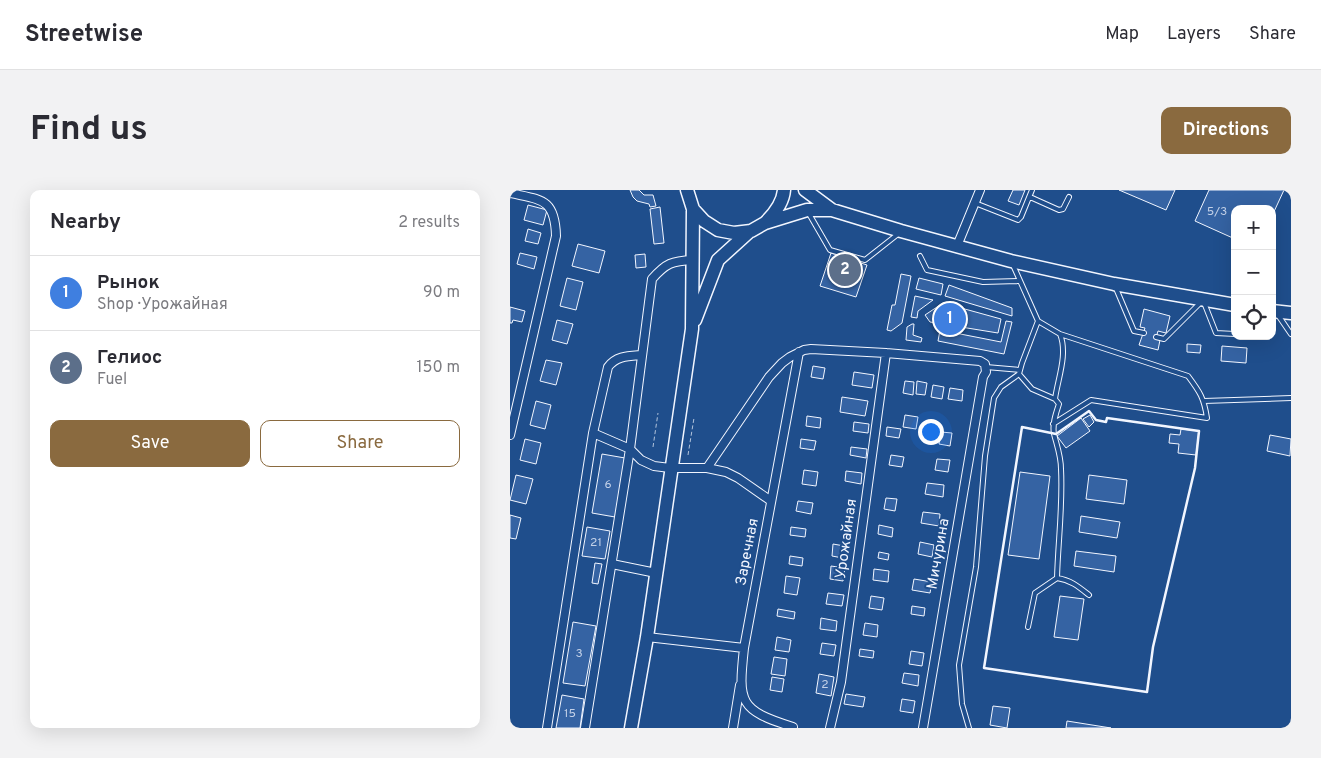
<!DOCTYPE html>
<meta charset="utf-8">
<style>
:root{--surface:#fff;--page:#f2f2f3;--text:#2b2b33;--muted:#7c7c81;--line:#e1e1e2;--accent:#8a6a3f}
body{margin:0;font-family:Overpass,sans-serif;background:var(--page);color:var(--text)}
.controls{position:absolute;right:15px;top:15px;display:grid;overflow:hidden;border-radius:10px;box-shadow:0 5px 20px #0002}
.controls button{width:45px;height:45px;display:grid;place-items:center;padding:0;border:0;border-bottom:1px solid var(--line);background:var(--surface);color:var(--text);font:25px sans-serif}
.you{position:absolute;left:420px;top:241px;width:18px;height:18px;margin:-12px;border:4px solid #fff;border-radius:50%;background:#1a73e8;box-shadow:0 0 0 8px #1a73e833}
.badge{display:grid;place-items:center;width:32px;height:32px;border-radius:50%;background:var(--accent);color:#fff;font-size:16px;font-weight:700}
.pin{position:absolute;translate:-50% -50%;border:2px solid #fff;box-shadow:0 1px 5px #0006}
.list{margin:0;padding:0;list-style:none}
h2{display:flex;justify-content:space-between;align-items:center;height:65px;margin:0;padding:0 20px;font-size:21px}
h2 small{font-size:16px;font-weight:400;color:var(--muted)}
.list li{display:grid;grid-template-columns:32px 1fr auto;gap:15px;align-items:center;box-sizing:border-box;height:75px;padding:0 20px;border-top:1px solid var(--line)}
.list b{display:block;font-size:19px;white-space:nowrap}
.list p{margin:0;font-size:16px;white-space:nowrap;color:var(--muted)}
.list em{font-size:16px;font-style:normal;color:var(--muted)}
.actions{display:flex;gap:10px;padding:15px 20px}
.actions a{flex:1;padding:11px 0;border:1px solid var(--accent);border-radius:10px;text-align:center;font-size:18px;color:var(--accent)}
.actions .main{background:var(--accent);color:#fff}
.icon{flex:none;width:28px;height:28px;fill:none;stroke:currentColor;stroke-width:2;stroke-linecap:round;stroke-linejoin:round}
.map{position:relative;flex:none;width:781px;height:538px;overflow:hidden;border-radius:10px}
header{display:flex;align-items:center;gap:30px;box-sizing:border-box;height:70px;padding:0 25px;background:var(--surface);border-bottom:1px solid var(--line)}
header strong{font-size:24px}
nav{display:flex;gap:28px;margin-inline-start:auto;font-size:18px}
.intro{display:flex;align-items:center;justify-content:space-between;box-sizing:border-box;height:120px;padding:0 30px}
h1{margin:0;font-size:35px}
.button{padding:12px 22px;border-radius:10px;background:var(--accent);color:#fff;font-size:18px;font-weight:700}
main{display:flex;gap:30px;padding:0 30px}
aside{flex:1;background:var(--surface);border-radius:10px;box-shadow:0 5px 20px #0002}
.map>svg:first-child{display:block}
</style>
<header>
<strong>Streetwise</strong>
<nav><a>Map</a><a>Layers</a><a>Share</a></nav>
</header>
<div class="intro"><h1>Find us</h1><a class="button">Directions</a></div>
<main>
<aside>
<h2>Nearby<small>2 results</small></h2>
<ul class="list">
<li><span class="badge" style="background:#3f7fe0">1</span><div><b>Рынок</b><p>Shop · Урожайная</p></div><em>90 m</em></li>
<li><span class="badge" style="background:#5c6f8a">2</span><div><b>Гелиос</b><p>Fuel</p></div><em>150 m</em></li>
</ul>
<div class="actions"><a class="main">Save</a><a>Share</a></div>
</aside>
<div class="map">
<svg width="781" height="538" viewBox="0 0 781 538">
<rect width="100%" height="100%" fill="#1f4e8c"/>
<!-- building -->
<path fill="#3563a3" stroke="#f2f6ff" d="M120 0H129L134 5H143L146 16 140 17 139 14 127 11 123 7Z
M503 0H515L509 15 498 11Z
M609 0H665L656 20Z
M699 0H774L762 26V19H725V49L685 31Z
M18 15 37 20 33 35 14 30Z
M150 17 154 53 144 54 140 19Z
M18 39 31 43 28 54 15 51Z
M68 54 95 61 89 83 62 76Z
M10 63 27 67 24 79 7 74Z
M321 63 357 75 346 107 310 96Z
M135 64 136 77 126 78 125 65Z
M391 84 401 86 392 133 381 141 377 140 382 115H385Z
M57 88 73 92 66 120 50 116Z
M409 88 433 94 431 105 406 99Z
M439 95 502 118V126L435 106Z
M405 106 423 110 408 121 407 128 401 127Z
M433 113 491 129 488 143 420 132 415 125Z
M0 117 15 121 12 132 3 130 2 133H0Z
M634 119 660 126 656 143 648 141 646 148 650 150 648 160 629 155 635 138 630 137Z
M47 130 63 134 57 154 42 150Z
M496 131 502 132 494 164 428 151 430 140 491 152Z
M402 134H404L403 145 412 148 411 152 396 150 397 137Z
M677 154 691 155 690 163 677 162Z
M712 156 737 158 736 173 711 171Z
M36 170 52 173 46 195 30 191Z
M303 176 315 178 313 189 301 187Z
M344 182 364 185 362 198 342 195Z
M395 191 404 192 403 205 393 203Z
M407 191 417 193 415 205 406 204Z
M423 195 434 197 432 209 421 207Z
M440 198 453 200 452 211 438 209Z
M332 207 358 211 355 226 330 222Z
M26 211 41 215 35 239 20 235Z
M395 225 408 227 406 239 393 237Z
M580 225 584 232 579 237 573 229Z
M297 226 311 228 310 238 296 236Z
M571 228 580 241 556 258 547 246Z
M344 232 359 234 358 243 343 241Z
M377 237 391 239 389 248 376 246Z
M671 239 689 241 686 265 668 263 669 254 659 253 660 244 670 245Z
M431 242 442 243 440 256 429 254Z
M760 245 781 249 780 266 757 261Z
M15 249 31 253 26 274 10 270Z
M291 249 306 251 304 260 290 258Z
M341 257 357 259 356 268 340 265Z
M92 264 115 268 105 327 82 323Z
M381 265 394 267 392 277 379 275Z
M427 269 440 270 438 282 425 280Z
M294 280 308 282 306 296 292 294Z
M336 281 352 283 351 294 335 291Z
M510 282 540 286 529 369 498 365Z
M6 285 23 289 16 314 0 310Z
M579 285 617 290 614 314 576 309Z
M417 293 434 295 433 307 415 304Z
M376 308 387 309 385 321 374 319Z
M288 311 303 313 301 324 286 321Z
M413 322 430 324 429 336 411 333Z
M0 325 11 328 6 349 0 348Z
M571 326 610 332 607 348 569 342Z
M369 335 383 338 382 347 368 344Z
M77 337 100 341 95 369 72 366Z
M281 337 296 339 295 347 280 345Z
M410 352 424 355 422 367 408 364Z
M323 354 340 357 338 369 322 366Z
M566 361 606 366 604 382 564 376Z
M369 362 379 364 378 370 368 368Z
M280 366 293 368 292 376 279 374Z
M85 373 92 374 88 394 82 393Z
M321 376 335 378 333 391 320 389Z
M364 379 379 381 378 392 363 390Z
M276 386 290 388 287 405 274 403Z
M404 389 422 392 420 403 402 400Z
M318 403 334 405 332 416 316 414Z
M361 406 374 408 372 420 359 418Z
M550 406 574 409 568 450 544 447Z
M402 416 415 418 414 426 401 424Z
M268 419 285 422 284 429 267 426Z
M311 428 327 431 326 441 310 439Z
M63 432 86 436 75 496 53 493Z
M355 433 368 435 367 447 353 445Z
M267 447 281 450 279 462 265 460Z
M312 453 326 455 324 466 310 464Z
M350 459 364 461 363 468 349 466Z
M401 461 414 463 412 476 399 474Z
M264 467 277 469 275 486 261 484Z
M394 483 409 485 408 496 392 493Z
M309 484 324 487 321 506 306 503Z
M262 487 274 489 272 502 260 500Z
M336 504 355 507 353 517 334 514Z
M52 505 74 509 70 538H46Z
M392 509 405 511 403 523 390 521Z
M483 516 500 518 497 538 480 535Z
M557 531 601 538H556Z"/>
<g fill="none" stroke-linecap="round" stroke-linejoin="round">
<!-- service casing -->
<g stroke="#f2f6ff" stroke-width="6">
<path id="service" d="M520 7 549 20 553 19 559 7
M465 13 508 30 511 27 522 0
M298 22 320 60 355 70 388 44
M410 66 417 80 473 92 510 91
M503 75 528 131 550 144 678 186C690 202 694 208 697 228L581 210 543 234
M605 96 624 141 634 143
M768 125 781 144
M646 147 654 149 693 110 706 143 725 144
M476 177 510 180
M545 209C548 188 558 164 550 144
M694 211 781 208
M547 388C561 390 569 397 579 405
M518 437 525 403 547 388C548 352 553 315 551 279 551 266 547 256 544 244 542 234 546 223 549 214L545 209 522 199 509 184 512 173 528 131
M459 538 452 514 449 475 466 377 475 266 484 208 491 197 509 184"/>
</g>
<!-- minor casing -->
<g stroke="#f2f6ff" stroke-width="10">
<path id="minor" d="M0 3C31 10 45 8 46 46L0 245
M447 56 470 0
M83 243 120 259 131 270 144 276 160 278H197L259 187 272 173 280 167 294 160 301 159 376 163 470 171 475 174 476 182 473 187 413 538
M197 278 216 282 228 288 261 311
M102 374 146 383
M137 447 234 458
M283 537C229 520 228 513 234 458L289 162
M37 538 83 243 98 177C106 166 118 166 131 165
M75 538 120 259 142 89C156 73 162 71 183 70
M223 538 230 495
M320 538 331 492 376 163"/>
</g>
<!-- trunk casing -->
<g stroke="#f2f6ff" stroke-width="15">
<path id="trunk" d="M177 0 183 19 194 31 208 40 224 43 241 41 255 33 297 20H322
M295 0 322 20 391 41 501 71 604 94 725 115
M256 32C265 23 273 13 274 0
M762 121 781 123
M185 130 208 70 240 41
M121 538 137 447 182 139 183 19"/>
</g>
<!-- path -->
<path stroke="#b3c4dc" stroke-width="1" stroke-dasharray="4 2.5" stroke-linecap="butt" d="M143 257 148 223
M178 265 184 228"/>
<!-- service -->
<use href="#service" stroke="#1f4e8c" stroke-width="4"/>
<!-- minor -->
<use href="#minor" stroke="#1f4e8c" stroke-width="8"/>
<!-- trunk -->
<use href="#trunk" stroke="#1f4e8c" stroke-width="12"/>
<!-- wall -->
<path stroke="#f2f6ff" stroke-width="2.5" d="M579 221 586 230 596 232 597 228 689 241 685 278 643 457 637 502 474 478 512 237 546 244Z"/>
</g>
<g text-anchor="middle" dominant-baseline="central" stroke-width="4" stroke-linejoin="round" paint-order="stroke">
<!-- number labels -->
<g font-size="12" fill="#c3d1e8">
<text x="707" y="22">5/3</text>
<text x="98" y="295">6</text>
<text x="86" y="353">21</text>
<text x="69" y="464">3</text>
<text x="315" y="495">2</text>
<text x="60" y="524">15</text>
</g>
<!-- street labels -->
<g font-size="15" fill="#f2f6ff" stroke="#1f4e8c">
<text transform="translate(337 349) rotate(-82)">Урожайная</text>
<text transform="translate(238 362) rotate(-79)">Заречная</text>
<text transform="translate(429 364) rotate(-80)">Мичурина</text>
</g>
</g>
</svg>
<div class="controls">
<button>+</button>
<button>−</button>
<button><svg class="icon" aria-label="locate" viewBox="0 0 24 24"><circle cx="12" cy="12" r="6"/><path d="M12 2v4M12 18v4M2 12h4M18 12h4"/></svg></button>
</div>
<div class="you"></div>
<div class="pin badge" style="left:440px;top:129px;background:#3f7fe0">1</div>
<div class="pin badge" style="left:335px;top:80px;background:#5c6f8a">2</div>
</div>
</main>
